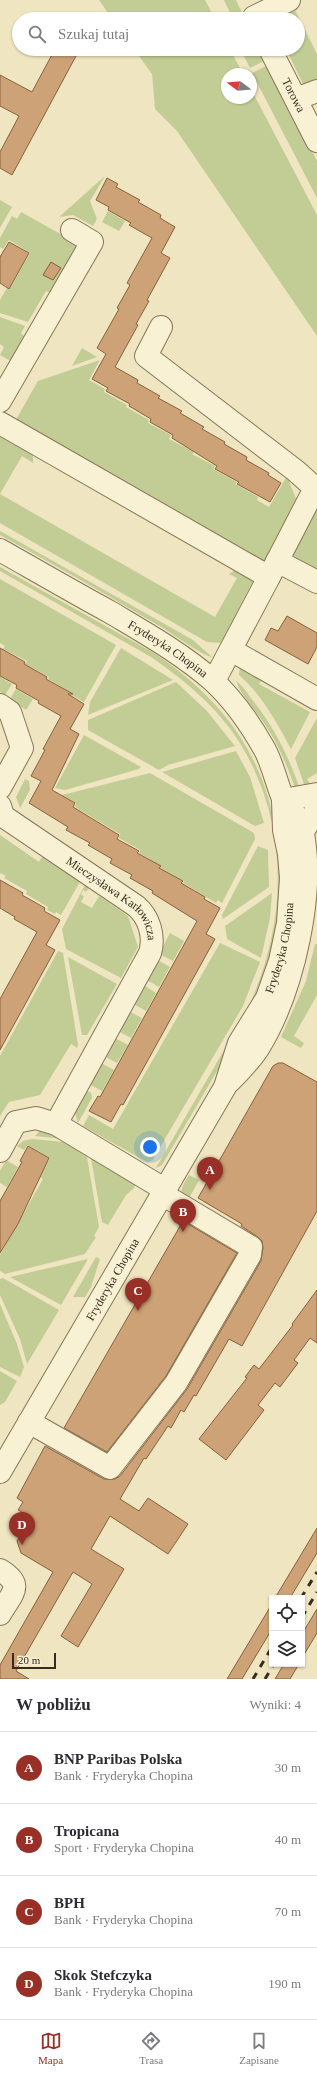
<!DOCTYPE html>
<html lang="pl">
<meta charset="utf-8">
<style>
:root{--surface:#fff;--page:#f7f7f7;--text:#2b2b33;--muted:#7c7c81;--line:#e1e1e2;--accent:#983027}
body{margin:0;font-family:Georgia,serif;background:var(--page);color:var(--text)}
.controls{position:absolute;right:12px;bottom:12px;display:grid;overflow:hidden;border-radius:0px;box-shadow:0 1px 3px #0004}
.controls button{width:36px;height:36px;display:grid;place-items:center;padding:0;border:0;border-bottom:1px solid var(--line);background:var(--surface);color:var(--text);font:20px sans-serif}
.compass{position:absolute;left:221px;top:68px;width:36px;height:36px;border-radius:50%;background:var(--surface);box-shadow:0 1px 3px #0004;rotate:286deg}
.scale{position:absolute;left:12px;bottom:10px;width:44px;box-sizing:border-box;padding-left:4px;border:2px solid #372c1d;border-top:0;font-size:11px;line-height:14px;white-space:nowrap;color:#372c1d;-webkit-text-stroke:3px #f6eed0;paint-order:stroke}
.you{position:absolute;left:150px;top:1147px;width:14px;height:14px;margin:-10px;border:3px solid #fff;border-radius:50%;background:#1a73e8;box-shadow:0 0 0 6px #1a73e833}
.badge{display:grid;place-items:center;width:26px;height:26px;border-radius:50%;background:var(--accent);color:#fff;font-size:13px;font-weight:700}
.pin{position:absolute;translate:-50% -33px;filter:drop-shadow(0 1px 2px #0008)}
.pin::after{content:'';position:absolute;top:21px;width:14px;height:12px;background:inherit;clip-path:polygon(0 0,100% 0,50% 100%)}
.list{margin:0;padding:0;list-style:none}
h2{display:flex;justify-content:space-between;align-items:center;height:52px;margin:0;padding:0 16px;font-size:17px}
h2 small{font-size:13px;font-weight:400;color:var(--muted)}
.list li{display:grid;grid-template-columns:26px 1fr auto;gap:12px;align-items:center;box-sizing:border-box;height:72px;padding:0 16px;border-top:1px solid var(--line)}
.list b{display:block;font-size:15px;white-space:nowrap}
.list p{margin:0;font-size:13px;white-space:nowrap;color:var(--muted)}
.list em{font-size:13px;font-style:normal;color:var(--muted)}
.icon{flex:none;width:22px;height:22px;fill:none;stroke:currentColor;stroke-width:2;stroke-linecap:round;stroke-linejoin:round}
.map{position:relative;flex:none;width:317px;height:1679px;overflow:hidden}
.search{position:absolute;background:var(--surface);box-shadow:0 1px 3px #0004;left:12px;right:12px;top:12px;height:44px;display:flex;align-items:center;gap:10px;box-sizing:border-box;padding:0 14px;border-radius:22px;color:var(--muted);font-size:15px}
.sheet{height:340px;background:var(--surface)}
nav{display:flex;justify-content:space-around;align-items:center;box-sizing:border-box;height:56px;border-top:1px solid var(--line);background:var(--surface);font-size:11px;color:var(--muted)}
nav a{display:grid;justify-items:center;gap:2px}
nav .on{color:var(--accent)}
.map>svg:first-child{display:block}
</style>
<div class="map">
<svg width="317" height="1679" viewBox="0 0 317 1679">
<rect width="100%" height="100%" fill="#efe5c0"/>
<!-- green -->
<path fill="#c1cd94" d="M99 0H205L215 19H112Z
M224 0H236L245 19H233Z
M292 4 317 54V88H305L286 49H298V19H274Z
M134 49H230L243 74H227V98H251V89L317 215V336L177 131 155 109 152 74Z
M240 49H260L266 60 250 68Z
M268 65 317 161V198L252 73Z
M105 176 90 201 97 219 93 226 73 215 59 217Z
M0 200 12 207 0 228Z
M108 211 125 221 119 231 102 222Z
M21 212 73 241 79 248 55 295 46 291 28 322 0 313V300L7 288 9 290 30 253 9 240 3 249 0 247V238L12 216 17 219Z
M0 317 25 326 21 333 27 339 16 364 0 355 4 347 0 344Z
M82 348 97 357 72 366Z
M100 360 89 380 105 389 104 392 127 405 126 407 149 420 148 423 171 435 169 439 194 452 192 454 215 466 213 469 237 482 235 484 258 497 257 500 269 507 287 476 296 499 263 563 14 423 38 381Z
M0 433 33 453V463L22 456 0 494Z
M0 494 215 617 237 578 229 574 235 570 251 576 253 581 221 643 207 642 0 523Z
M317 504V576C311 573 299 569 296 563 287 548 309 518 317 504Z
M0 531 193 640 212 657C203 656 173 634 163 628 109 596 55 565 0 535Z
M0 567 154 653C234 707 275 772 280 869 280 882 282 895 282 908 281 923 271 962 266 976 262 990 251 1003 244 1016 288 928 292 825 238 740 216 706 184 680 151 657L0 571Z
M0 579 116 645 84 702 70 694V692L48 679 49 677 25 664 27 661 3 649 5 646 0 643Z
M121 648 173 680 88 715 90 702Z
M240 664 265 674 259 684 310 712 291 749C277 723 262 695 239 675Z
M0 677 12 684 5 695 0 692Z
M236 681C242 685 246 691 250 697 274 726 289 757 301 792L296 791C289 770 280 748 268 729 258 713 243 699 236 681Z
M176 682 206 710 235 746 168 765 159 770 88 730V720Z
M16 689 33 699 26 710 10 699Z
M317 718V773L307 779 313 789 307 793 295 758Z
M84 735 141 767 139 769 65 790 55 788Z
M236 751 250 777 264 823 255 826 162 772Z
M150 773 254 833 255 839 222 903 218 900 216 903 183 883 184 881 160 868 161 866 139 853 140 850 119 838 120 834 75 807 76 803 65 797 63 799 58 796Z
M25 779 29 781 30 790 20 808 16 797Z
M0 835 39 862 43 855 81 880 61 915 56 912 55 914 47 910 48 907 26 894 27 891 4 878 6 876 0 873Z
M258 846 268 850 269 887 223 919 222 915Z
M85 885 89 888 86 892 83 890 81 895 84 896 81 902 92 908 99 896 128 916 138 947 121 978 66 949 62 929Z
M272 893 270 918 261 958 227 939 225 926Z
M170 933 184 941 173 961 159 954Z
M220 943 260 962 243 1006 152 1161 147 1162 83 1126 89 1115 113 1129Z
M315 944H317V995L294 1036 304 1043 301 1048 281 1037 306 981Z
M58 951 63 953 78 1045 77 1048 71 1044 40 1095 9 1102 0 1116V1056Z
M68 957 117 984 87 1035H82Z
M156 959 170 967 159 987 145 979Z
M142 984 156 993 146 1011 132 1003Z
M127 1010 142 1018 131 1038 116 1030Z
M113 1037 128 1045 117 1063 102 1055Z
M237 1037 162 1165 156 1168 231 1038Z
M99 1062 114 1070 102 1091 87 1083Z
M84 1089 91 1093 92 1098 78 1123 74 1110Z
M42 1128 63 1139 35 1136Z
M32 1139 63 1142 87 1157 99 1227 94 1236 96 1237 85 1254 5 1274 0 1271V1255L43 1179 40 1177 50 1158 28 1145 24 1150 17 1146 23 1141Z
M91 1158 136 1184 134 1188 126 1195 108 1225 102 1222Z
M6 1160 18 1167 7 1187 0 1183V1171Z
M189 1175 199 1180 187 1202C177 1192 183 1185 189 1175Z
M96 1257 100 1259 91 1287 85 1297H73Z
M88 1259 61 1305 10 1277Z
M3 1278 59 1310 27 1364 20 1339 0 1295V1279Z
M0 1304 17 1344 24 1367 20 1377 0 1367Z
M0 1371 17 1381 5 1402 0 1405Z"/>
<!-- building -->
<path fill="#cda276" stroke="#88613d" d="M55 49H62L76 56 12 175 0 168V152L19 116 0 106V75L32 92Z
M107 178 118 184 116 187 140 200 138 202 161 215 160 218 175 227 161 253 170 258 147 300 149 301 136 324 138 325 115 367 138 380 137 383 160 396 158 398 182 411 180 413 204 427 202 429 225 442 224 444 247 457 246 460 269 473 268 475 281 483 270 502 237 484 239 482 215 469 217 466 172 438 173 435 150 422 151 419 129 406 130 404 106 391 108 388 92 379 106 354 97 348 119 309 117 308 130 285 127 283 152 238 129 225 131 223 108 210 109 207 96 200Z
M9 242 29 253 9 289 0 283V257Z
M51 262 61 268 53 280 43 275Z
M287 616 317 633V647L308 664 265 640 271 628 278 631Z
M0 648 25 662 24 664 47 677 46 679 73 694H68L84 704 70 729 79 734 52 790 75 803 73 807 119 835 117 839 139 851 137 853 161 866 159 868 183 881 181 883 205 897 204 899 220 908 206 934 215 939 123 1105 121 1104 111 1122 89 1111 98 1096 100 1097 197 921 152 893 153 891 130 878 132 875 110 863 112 859 88 845 90 843 66 830 68 827 29 803 41 781 31 776 45 750 43 749 61 716 38 703 39 701 16 688 17 685 0 676Z
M0 880 23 893 22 895 45 908 44 911 60 920 46 945 55 950 0 1050V999L37 932 14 919 15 917 0 908Z
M278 1063H283L317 1082V1211L242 1346 229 1339 196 1396 194 1395 184 1412 181 1410 171 1428 168 1426 146 1459 144 1458 120 1499 139 1511 148 1498 188 1524 168 1554 110 1516 91 1549 124 1569 78 1647 61 1636 92 1584 73 1572 16 1671 29 1679H0V1665L53 1572 21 1553 17 1541 31 1517 18 1510 23 1502 17 1498 45 1446 104 1479H115L120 1476 187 1389 261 1261 263 1248 262 1241 258 1237 241 1226 242 1224 198 1198 273 1066Z
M28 1146 49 1158 18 1224 0 1253V1201L22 1162 20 1161Z
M183 1221 237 1253 166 1376 107 1452 64 1428Z
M317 1290V1343L310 1338 294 1360 298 1363 280 1387 275 1383 258 1405 264 1410 226 1460 199 1439 247 1378 245 1377 254 1365 259 1369 293 1325 292 1324Z
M317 1528V1553L290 1598H275Z
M272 1604V1629L242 1679H227Z
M317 1609V1633L302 1658V1634Z
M284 1664H299L290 1679H275Z"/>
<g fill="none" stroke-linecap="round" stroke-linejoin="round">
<!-- minor casing -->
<g stroke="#887658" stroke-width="24">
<g id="minor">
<path d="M254 17 289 0"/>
<path id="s1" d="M270 49 317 141"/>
<path d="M296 99 317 91"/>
<path d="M0 401 92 242 72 230"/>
<path d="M0 423 269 577 315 488 296 471 146 356 161 327"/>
<path id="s2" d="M0 550C37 571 73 592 110 612 145 633 181 653 212 680 233 699 251 725 265 750 272 763 276 781 282 796 286 806 297 814 301 825 317 889 293 991 259 1047 251 1060 240 1071 230 1081"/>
<path d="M277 561 317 582"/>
<path d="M231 650 317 699"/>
<path d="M214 681 269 577"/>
<path d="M0 705 10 712 22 748 0 788"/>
<path d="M283 800 317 794"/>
<path id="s3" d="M0 806 3 816 136 906C149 917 155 936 150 953L56 1124"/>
<path d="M302 833 317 809"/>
<path d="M0 1151 16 1122 36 1118 56 1124 164 1189"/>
<path d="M29 1422 110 1468 176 1383 250 1255 251 1247 162 1194"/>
<path id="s4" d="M0 1472 225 1087 239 1043 267 998 280 961 288 923 291 878 289 854 284 830 283 800"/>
<path d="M0 1570C25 1585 12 1593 0 1614"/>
</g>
</g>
<!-- minor -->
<use href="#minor" stroke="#f9f1d4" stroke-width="22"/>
<!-- rail -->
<path stroke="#372c1d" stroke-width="3" stroke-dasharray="7 7" stroke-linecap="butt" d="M301 1598 317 1572
M302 1617 317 1592
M253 1679 272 1647
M265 1679 274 1664"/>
</g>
<g text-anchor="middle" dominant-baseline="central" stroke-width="3" stroke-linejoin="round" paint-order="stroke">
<!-- street labels -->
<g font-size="12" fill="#372c1d" stroke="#f6eed0">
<text stroke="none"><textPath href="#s1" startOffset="52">Torowa</textPath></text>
<text stroke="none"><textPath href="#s2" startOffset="195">Fryderyka Chopina</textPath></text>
<text stroke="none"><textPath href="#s3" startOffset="149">Mieczysława Karłowicza</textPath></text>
<text stroke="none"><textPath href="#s4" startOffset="597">Fryderyka Chopina</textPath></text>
<text stroke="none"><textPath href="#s4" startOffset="223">Fryderyka Chopina</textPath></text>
</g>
</g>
</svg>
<div class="controls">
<button><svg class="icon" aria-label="locate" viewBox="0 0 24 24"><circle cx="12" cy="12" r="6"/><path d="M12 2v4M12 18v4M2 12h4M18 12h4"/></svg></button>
<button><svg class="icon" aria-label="layers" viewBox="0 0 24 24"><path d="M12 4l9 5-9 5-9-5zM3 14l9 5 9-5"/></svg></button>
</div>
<svg class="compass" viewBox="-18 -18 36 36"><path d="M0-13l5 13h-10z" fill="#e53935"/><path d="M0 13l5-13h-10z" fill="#7c7c81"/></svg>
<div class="scale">20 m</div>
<div class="you"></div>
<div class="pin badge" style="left:210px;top:1190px">A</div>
<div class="pin badge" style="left:183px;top:1232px">B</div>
<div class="pin badge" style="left:138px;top:1311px">C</div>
<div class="pin badge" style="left:22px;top:1545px">D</div>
<div class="search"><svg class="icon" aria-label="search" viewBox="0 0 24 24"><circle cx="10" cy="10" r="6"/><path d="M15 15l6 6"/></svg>Szukaj tutaj</div>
</div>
<section class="sheet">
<h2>W pobliżu<small>Wyniki: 4</small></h2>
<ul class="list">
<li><span class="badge">A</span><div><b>BNP Paribas Polska</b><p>Bank · Fryderyka Chopina</p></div><em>30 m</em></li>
<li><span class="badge">B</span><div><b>Tropicana</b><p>Sport · Fryderyka Chopina</p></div><em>40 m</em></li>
<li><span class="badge">C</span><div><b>BPH</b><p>Bank · Fryderyka Chopina</p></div><em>70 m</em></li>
<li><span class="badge">D</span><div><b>Skok Stefczyka</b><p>Bank · Fryderyka Chopina</p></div><em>190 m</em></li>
</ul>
</section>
<nav>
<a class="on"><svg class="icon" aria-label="map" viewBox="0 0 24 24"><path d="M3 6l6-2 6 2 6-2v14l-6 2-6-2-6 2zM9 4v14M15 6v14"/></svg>Mapa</a>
<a><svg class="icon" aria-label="directions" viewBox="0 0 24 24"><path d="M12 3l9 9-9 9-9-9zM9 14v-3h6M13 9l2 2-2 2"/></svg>Trasa</a>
<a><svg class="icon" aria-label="saved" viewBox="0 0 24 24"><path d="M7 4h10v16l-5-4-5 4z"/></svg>Zapisane</a>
</nav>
